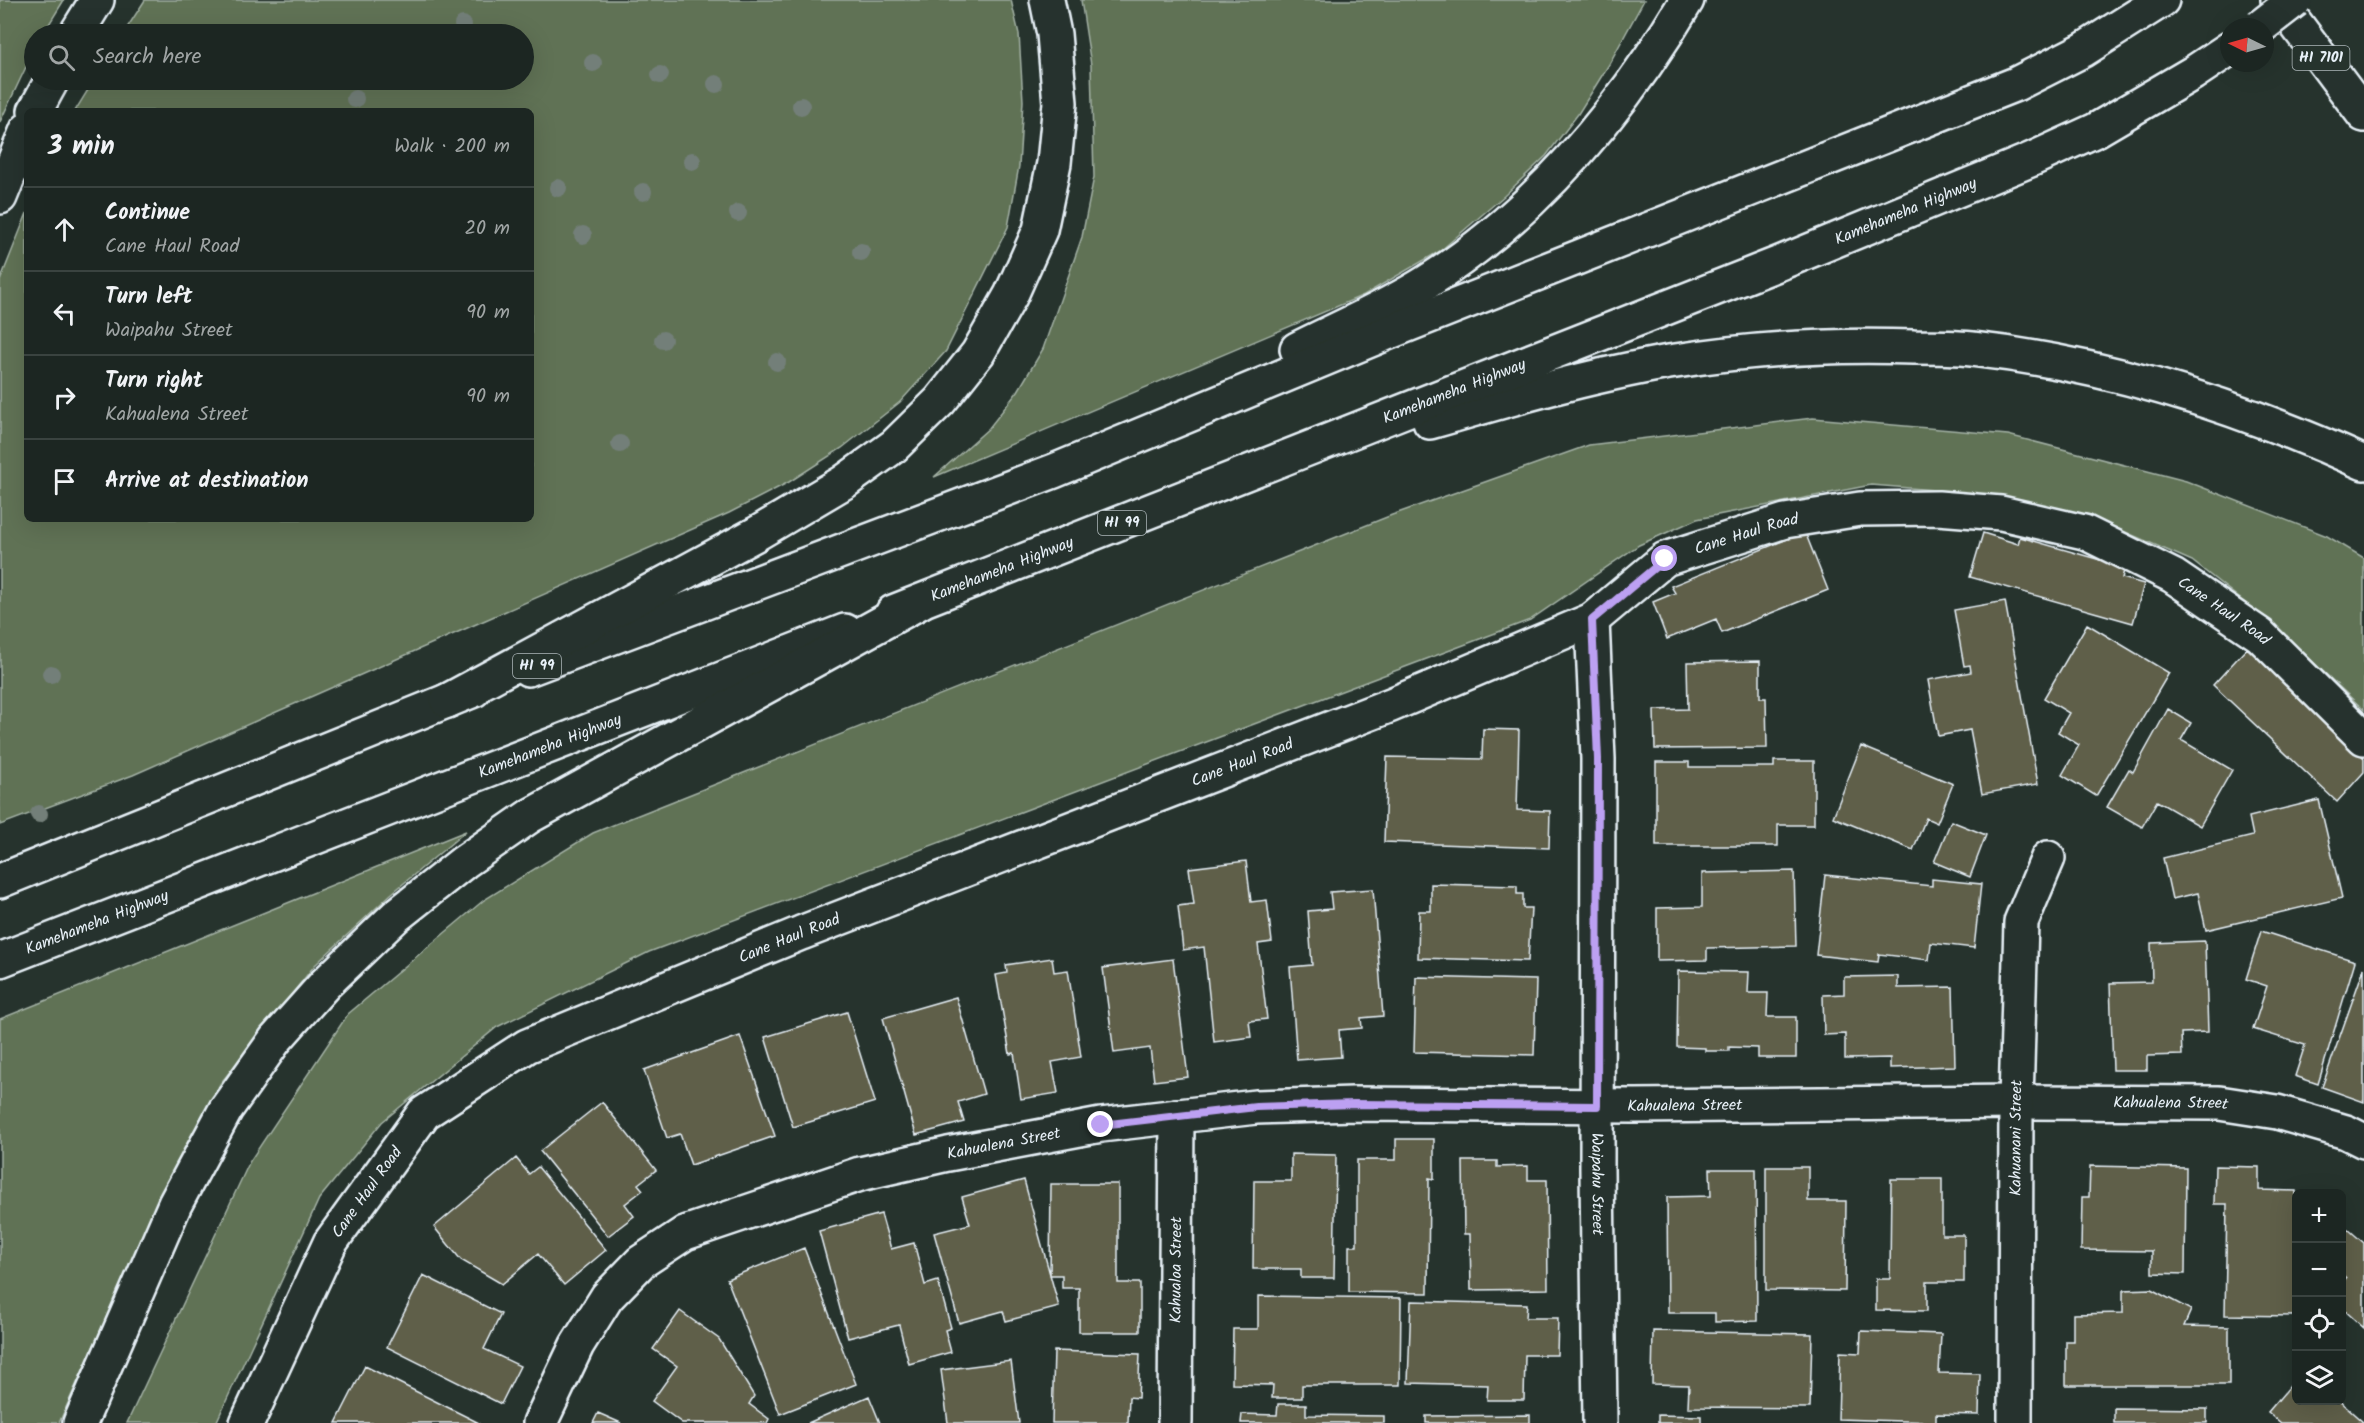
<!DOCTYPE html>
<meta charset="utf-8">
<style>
:root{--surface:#1c2622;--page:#29322f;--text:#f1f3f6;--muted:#a0a5a5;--line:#3a4340}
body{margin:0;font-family:Kalam,sans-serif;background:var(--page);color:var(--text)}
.controls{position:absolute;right:18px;bottom:18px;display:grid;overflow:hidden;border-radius:9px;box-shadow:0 6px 24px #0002}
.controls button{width:54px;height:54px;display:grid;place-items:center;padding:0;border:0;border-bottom:2px solid var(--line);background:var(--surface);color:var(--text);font:30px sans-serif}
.compass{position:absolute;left:2220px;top:18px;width:54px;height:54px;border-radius:50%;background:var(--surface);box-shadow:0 6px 24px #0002;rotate:275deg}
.stop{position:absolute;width:18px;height:18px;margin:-14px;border:4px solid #bca0f2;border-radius:50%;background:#fff}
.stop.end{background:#bca0f2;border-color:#fff;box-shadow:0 2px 6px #0008}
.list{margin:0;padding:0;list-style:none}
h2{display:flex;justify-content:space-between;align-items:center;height:78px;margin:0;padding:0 24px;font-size:26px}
h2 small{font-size:20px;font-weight:400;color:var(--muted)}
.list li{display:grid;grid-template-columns:39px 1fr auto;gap:18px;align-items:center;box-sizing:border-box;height:84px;padding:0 24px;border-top:2px solid var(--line)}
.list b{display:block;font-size:22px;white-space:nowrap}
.list p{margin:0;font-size:20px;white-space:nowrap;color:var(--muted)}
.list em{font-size:20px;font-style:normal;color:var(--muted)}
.icon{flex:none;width:33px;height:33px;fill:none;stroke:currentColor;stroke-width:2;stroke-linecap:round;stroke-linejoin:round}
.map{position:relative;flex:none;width:2364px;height:1423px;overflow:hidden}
.search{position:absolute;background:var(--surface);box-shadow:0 6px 24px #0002;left:24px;top:24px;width:510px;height:66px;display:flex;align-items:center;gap:15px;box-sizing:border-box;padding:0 21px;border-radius:33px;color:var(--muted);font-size:22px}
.panel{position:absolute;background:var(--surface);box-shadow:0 6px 24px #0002;left:24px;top:108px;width:510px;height:414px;border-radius:9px}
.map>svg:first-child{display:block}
</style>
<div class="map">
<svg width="2364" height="1423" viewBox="0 0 2364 1423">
<rect width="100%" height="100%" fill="#26332d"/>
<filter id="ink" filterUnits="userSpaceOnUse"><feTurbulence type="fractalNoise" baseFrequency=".0167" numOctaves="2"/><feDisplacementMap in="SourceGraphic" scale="12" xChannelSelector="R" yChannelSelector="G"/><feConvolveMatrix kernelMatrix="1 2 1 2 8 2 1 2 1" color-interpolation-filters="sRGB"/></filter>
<g filter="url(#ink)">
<!-- green -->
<path fill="#607255" stroke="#a4b2a6" stroke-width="1.5" d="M0 0H64L43 34H34V50L0 122Z
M145 0H1011L1019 34 1023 101 1019 166 1008 227 946 351 900 402 842 448 789 482 729 513 217 738 133 775 0 825V281L27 213V519H531V111H75L94 80H524V34H123Z
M1081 0H1644L1608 66 1578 114 1546 156 1504 196 1440 251 1364 295 934 477 989 428 1018 391 1043 349 1082 237 1094 177 1091 65Z
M1813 418 2008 435 2186 481 2327 536 2364 558V710L2277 628 2192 561 2100 521 2035 505 1961 492 1871 485 1697 519 1639 545 1530 620 649 952 497 1027 382 1122 319 1199 216 1423H127L250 1161 348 1014 484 900 593 833 1392 515 1589 445Z
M466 831 391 894 315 965 220 1084 161 1196 59 1423H0V1019Z"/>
<!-- building -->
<path fill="#5f5f4a" stroke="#e8f1f8" stroke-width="1.5" d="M1805 532 1828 590 1722 633 1716 619 1667 639 1653 602 1675 593 1671 586Z
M1983 533 2018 544 2020 537 2125 567 2122 578 2144 584 2133 623 1970 577Z
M2005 601 2038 784 1982 794 1970 730 1938 736 1928 680 1971 672 1970 665 1964 666 1954 610Z
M2087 624 2169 673 2096 796 2062 775 2079 745 2058 732 2069 713 2044 698Z
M2247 648 2364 758V772L2337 802 2213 685Z
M1760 661V698H1766L1767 748 1655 749 1654 710 1688 709 1687 662Z
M2168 709 2191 723 2181 740 2232 770 2200 826 2157 801 2142 827 2107 807 2129 769 2133 772Z
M1483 729 1519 730 1517 810 1550 811 1549 848 1384 842 1387 757 1482 759Z
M1861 746 1953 784 1937 823 1926 818 1913 850 1833 817Z
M1774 761H1814V825H1778V846H1656V762H1689V767H1774Z
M2319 800 2342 898 2206 930 2198 893 2172 899 2163 858 2253 836 2249 817Z
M1951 821 1986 835 1970 877 1934 862Z
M1246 861 1251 902 1267 900 1272 942 1258 944 1267 1019 1249 1021 1251 1037 1214 1042 1204 947 1183 950 1178 906 1194 904 1189 868Z
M1794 871 1796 946 1707 948V960L1657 961V908L1702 907V873Z
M1825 875 1932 886V879L1981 884 1974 948 1931 943 1929 960 1879 954 1878 962 1816 955Z
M1431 884 1517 886V894H1523V908H1531L1528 961 1418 958 1419 911H1431Z
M1373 889 1383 1016 1361 1018 1362 1028 1339 1030 1341 1057 1297 1060 1290 967 1312 965 1308 911 1332 909 1330 892Z
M2261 931 2355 961 2318 1084 2295 1076 2305 1045 2253 1029 2267 986 2246 979Z
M2205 941 2208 1032 2181 1033 2182 1055 2147 1056V1070H2113L2110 983 2152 982 2151 943Z
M1052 958 1054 972 1068 970 1081 1057 1052 1062 1058 1093 1021 1099 1014 1053 1010 1054 996 975 1007 973 1006 965Z
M1173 959 1188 1077 1154 1081 1150 1048 1114 1053 1103 968Z
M2364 968V1102L2322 1087Z
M1678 971 1749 972 1748 993H1768L1767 1017H1796V1058H1758V1048L1729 1047V1051H1705V1048L1677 1047Z
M1898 976V988L1953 987 1955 1066 1890 1068V1058L1845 1059V1034L1824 1035 1823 995 1844 994V977Z
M1416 977 1536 980 1534 1055 1414 1052Z
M956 997 984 1094 958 1102 964 1122 916 1135 883 1018Z
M847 1012 875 1102 793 1127 765 1037Z
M740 1036 775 1136 691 1165 680 1134 667 1138 644 1070Z
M602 1102 656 1170 638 1184 643 1190 625 1204 634 1216 608 1236 540 1151Z
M1396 1139H1434V1179L1429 1178 1428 1293 1349 1292V1246H1357V1160H1396Z
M1291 1154 1336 1155 1334 1278H1301V1269H1253L1254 1181H1291Z
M516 1158 529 1174 538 1167 606 1250 564 1285 538 1254 502 1284 461 1260 434 1227Z
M1463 1161H1497V1167L1528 1166V1180H1547L1548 1289 1471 1290 1470 1234H1464Z
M2090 1166 2186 1168 2185 1274 2152 1273V1251L2081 1250 2082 1197H2089Z
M2215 1166 2259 1167V1190L2296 1191V1316L2225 1315 2227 1204H2214Z
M1766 1167H1808V1201H1846L1845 1291 1766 1290Z
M1710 1169H1756L1757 1321 1715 1322V1313H1668L1667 1197 1711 1196Z
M1891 1179H1942V1235H1964V1282H1927V1311L1876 1310V1279H1890Z
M1024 1180 1059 1307 1006 1321 1003 1311 959 1323 934 1233 970 1224 962 1197Z
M1051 1184H1118V1283H1140V1332H1079V1288H1062V1275H1050Z
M881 1214 891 1249 914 1243 925 1285 938 1281 951 1328 945 1330 951 1352 909 1364 899 1325 848 1338 819 1231Z
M2348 1229 2364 1243V1328L2342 1308V1283L2346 1278 2342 1274V1236Z
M804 1248 856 1384 780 1414 727 1279Z
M423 1275 501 1314 484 1349 520 1366 501 1404 387 1347Z
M2151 1289 2191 1310 2184 1326 2229 1327V1385H2066V1341H2073V1314L2123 1313V1290Z
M1258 1296 1401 1298 1400 1385H1302V1398H1272L1273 1385 1232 1384 1233 1329H1258Z
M1411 1301 1527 1304 1526 1318H1558L1557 1355H1525L1524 1400H1487L1488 1385 1408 1383Z
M680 1311 719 1339 754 1396 749 1404 769 1419 767 1423H682L652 1401 677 1366 653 1349Z
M1653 1331 1812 1334 1810 1408 1688 1407 1689 1385 1652 1384Z
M1861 1331 1941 1334 1939 1373 1980 1374 1979 1415 1936 1414V1422L1838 1419 1840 1352 1860 1353Z
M1054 1351 1140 1354 1138 1398 1129 1397 1128 1423H1052Z
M1011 1361 1019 1423H948L941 1370Z
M365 1366 479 1423H336Z
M2296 1379V1400H2338L2364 1423H2281L2268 1412Z
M869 1396 880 1423H808Z
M1278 1404H1306V1415L1384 1416V1423H1241L1242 1414 1277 1415Z
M2114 1408 2207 1409V1423H2114Z
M598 1413 621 1423H593Z
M1530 1415V1423H1426V1416Z
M1658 1415 1701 1416V1423H1658Z"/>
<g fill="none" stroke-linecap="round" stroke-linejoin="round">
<!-- minor casing -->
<g stroke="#e8f1f8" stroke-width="38">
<g id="minor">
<path id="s1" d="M1592 620 1598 759 1597 1169 1600 1423"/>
<path id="s2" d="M247 1423 330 1243 424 1113 527 1046 801 933 1391 705 1592 620 1665 559 1785 521 1860 509 1938 508 2001 513 2084 532 2173 576 2260 635 2364 738"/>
<path id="s3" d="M540 1423 577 1345 607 1297 641 1262 685 1233 860 1174 948 1154 1101 1125 1256 1107 1354 1104 1635 1106 2016 1102 2219 1103 2277 1112 2346 1132 2364 1141"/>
<path id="s4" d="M1175 1423 1177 1116"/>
<path id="s5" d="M2015 1423 2016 1102 2021 922 2048 858"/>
</g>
</g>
<!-- major casing -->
<g stroke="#e8f1f8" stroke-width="38">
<g id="major">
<path d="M2278 0 2364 115"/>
<path d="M1297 349C1341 327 1386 308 1427 282 1537 212 1621 111 1687 0"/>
<path d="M1430 422C1509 399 1588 376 1669 362 1750 349 1832 344 1914 347 1933 347 1953 347 1972 349 2109 364 2239 406 2364 463"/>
<path id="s6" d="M893 612 1780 263 2030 160 2096 130 2193 73 2229 49"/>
<path d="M528 669 1054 471 1387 333 2016 84 2083 50 2162 0"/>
<path d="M0 881 474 690"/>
<path id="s7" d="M0 960 845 631"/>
</g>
</g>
<!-- highway casing -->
<g stroke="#e8f1f8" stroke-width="38">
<path id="highway" d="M76 34 97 0
M35 111 52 80
M0 197 27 130
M447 701 756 534 844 482 894 446 940 401 978 353 1011 295 1040 230 1054 163 1060 103 1054 34 1047 0
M80 1423 175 1204 226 1109 275 1040 325 984 396 916 464 862 530 816 920 602"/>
</g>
<!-- minor -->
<use href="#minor" stroke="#26332d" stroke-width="33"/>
<!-- major -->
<use href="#major" stroke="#26332d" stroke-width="33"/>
<!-- highway -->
<use href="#highway" stroke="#26332d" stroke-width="33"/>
<!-- major-bridge casing -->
<g stroke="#e8f1f8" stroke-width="38" stroke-linecap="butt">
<path id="major-bridge" d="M2260 27 2295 0"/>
</g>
<!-- major-bridge -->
<use href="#major-bridge" stroke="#26332d" stroke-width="33"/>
</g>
<!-- trees -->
<g fill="#737f79">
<circle cx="463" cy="25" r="9"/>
<circle cx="593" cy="63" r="9"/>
<circle cx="660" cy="75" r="9"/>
<circle cx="716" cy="84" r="9"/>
<circle cx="355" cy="99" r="9"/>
<circle cx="801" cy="106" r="9"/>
<circle cx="692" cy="161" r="9"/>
<circle cx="558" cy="188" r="9"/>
<circle cx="643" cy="192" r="9"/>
<circle cx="738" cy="213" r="9"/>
<circle cx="583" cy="235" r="9"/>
<circle cx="861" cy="252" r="9"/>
<circle cx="663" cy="340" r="9"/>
<circle cx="777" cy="362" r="9"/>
<circle cx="620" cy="444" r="9"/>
<circle cx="51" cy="674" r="9"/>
<circle cx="39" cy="814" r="9"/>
</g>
</g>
<g fill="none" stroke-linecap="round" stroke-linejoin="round" filter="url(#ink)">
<!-- route -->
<path stroke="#bca0f2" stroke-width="8" d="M1101 1125 1256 1107 1354 1104 1597 1106 1598 759 1592 620 1665 559"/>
</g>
<g text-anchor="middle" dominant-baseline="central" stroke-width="4.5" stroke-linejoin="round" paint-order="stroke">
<!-- shield labels -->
<g fill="#26332d" stroke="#aeb8bb" stroke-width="1.5">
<rect x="2292.5" y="46" width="57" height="24" rx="4.5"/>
<rect x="1098" y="511" width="48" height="24" rx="4.5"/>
<rect x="513" y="654" width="48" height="24" rx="4.5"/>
</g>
<g font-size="15" font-weight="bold" fill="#e8f1f8">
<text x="2321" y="58">HI 7101</text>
<text x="1122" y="523">HI 99</text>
<text x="537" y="666">HI 99</text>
</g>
<!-- street labels -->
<g font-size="16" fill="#e8f1f8" stroke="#26332d">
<text stroke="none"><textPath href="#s6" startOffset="1089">Kamehameha Highway</textPath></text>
<text stroke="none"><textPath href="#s6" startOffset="603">Kamehameha Highway</textPath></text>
<text stroke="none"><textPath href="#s2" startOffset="1809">Cane Haul Road</textPath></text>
<text stroke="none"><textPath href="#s6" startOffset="117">Kamehameha Highway</textPath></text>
<text stroke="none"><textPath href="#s2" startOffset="2313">Cane Haul Road</textPath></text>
<text stroke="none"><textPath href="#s7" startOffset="590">Kamehameha Highway</textPath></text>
<text stroke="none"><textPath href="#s2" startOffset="1251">Cane Haul Road</textPath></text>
<text stroke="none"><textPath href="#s7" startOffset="104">Kamehameha Highway</textPath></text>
<text stroke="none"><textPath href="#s2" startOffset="765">Cane Haul Road</textPath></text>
<text stroke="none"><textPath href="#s3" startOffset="1746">Kahualena Street</textPath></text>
<text stroke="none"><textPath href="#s3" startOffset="1260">Kahualena Street</textPath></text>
<text stroke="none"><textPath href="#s5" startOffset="285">Kahuanani Street</textPath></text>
<text stroke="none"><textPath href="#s3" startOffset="576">Kahualena Street</textPath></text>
<text stroke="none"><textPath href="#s1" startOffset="564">Waipahu Street</textPath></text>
<text stroke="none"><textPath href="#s2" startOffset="261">Cane Haul Road</textPath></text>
<text stroke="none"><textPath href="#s4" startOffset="153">Kahualoa Street</textPath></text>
</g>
</g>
</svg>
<div class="controls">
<button>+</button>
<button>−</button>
<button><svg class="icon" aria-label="locate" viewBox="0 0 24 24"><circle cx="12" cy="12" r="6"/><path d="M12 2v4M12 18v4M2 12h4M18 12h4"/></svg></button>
<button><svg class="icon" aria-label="layers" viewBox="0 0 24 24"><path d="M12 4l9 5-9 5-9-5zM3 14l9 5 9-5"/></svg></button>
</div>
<svg class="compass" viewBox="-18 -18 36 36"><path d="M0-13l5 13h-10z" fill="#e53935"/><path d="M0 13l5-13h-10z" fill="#a0a5a5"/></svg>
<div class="stop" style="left:1665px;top:559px"></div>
<div class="stop end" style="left:1101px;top:1125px"></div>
<div class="search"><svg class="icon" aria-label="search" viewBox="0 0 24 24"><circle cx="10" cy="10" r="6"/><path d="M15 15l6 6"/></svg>Search here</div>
<section class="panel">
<h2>3 min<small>Walk · 200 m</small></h2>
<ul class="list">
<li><svg class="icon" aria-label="ahead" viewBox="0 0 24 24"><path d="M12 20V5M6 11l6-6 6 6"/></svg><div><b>Continue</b><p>Cane Haul Road</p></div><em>20 m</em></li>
<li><svg class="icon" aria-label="left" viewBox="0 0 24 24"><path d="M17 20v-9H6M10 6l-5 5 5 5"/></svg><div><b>Turn left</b><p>Waipahu Street</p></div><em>90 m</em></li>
<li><svg class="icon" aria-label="right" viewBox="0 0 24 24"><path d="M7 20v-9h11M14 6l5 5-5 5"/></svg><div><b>Turn right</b><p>Kahualena Street</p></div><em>90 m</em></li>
<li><svg class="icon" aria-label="arrive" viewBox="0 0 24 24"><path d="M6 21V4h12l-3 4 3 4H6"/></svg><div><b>Arrive at destination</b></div></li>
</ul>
</section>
</div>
